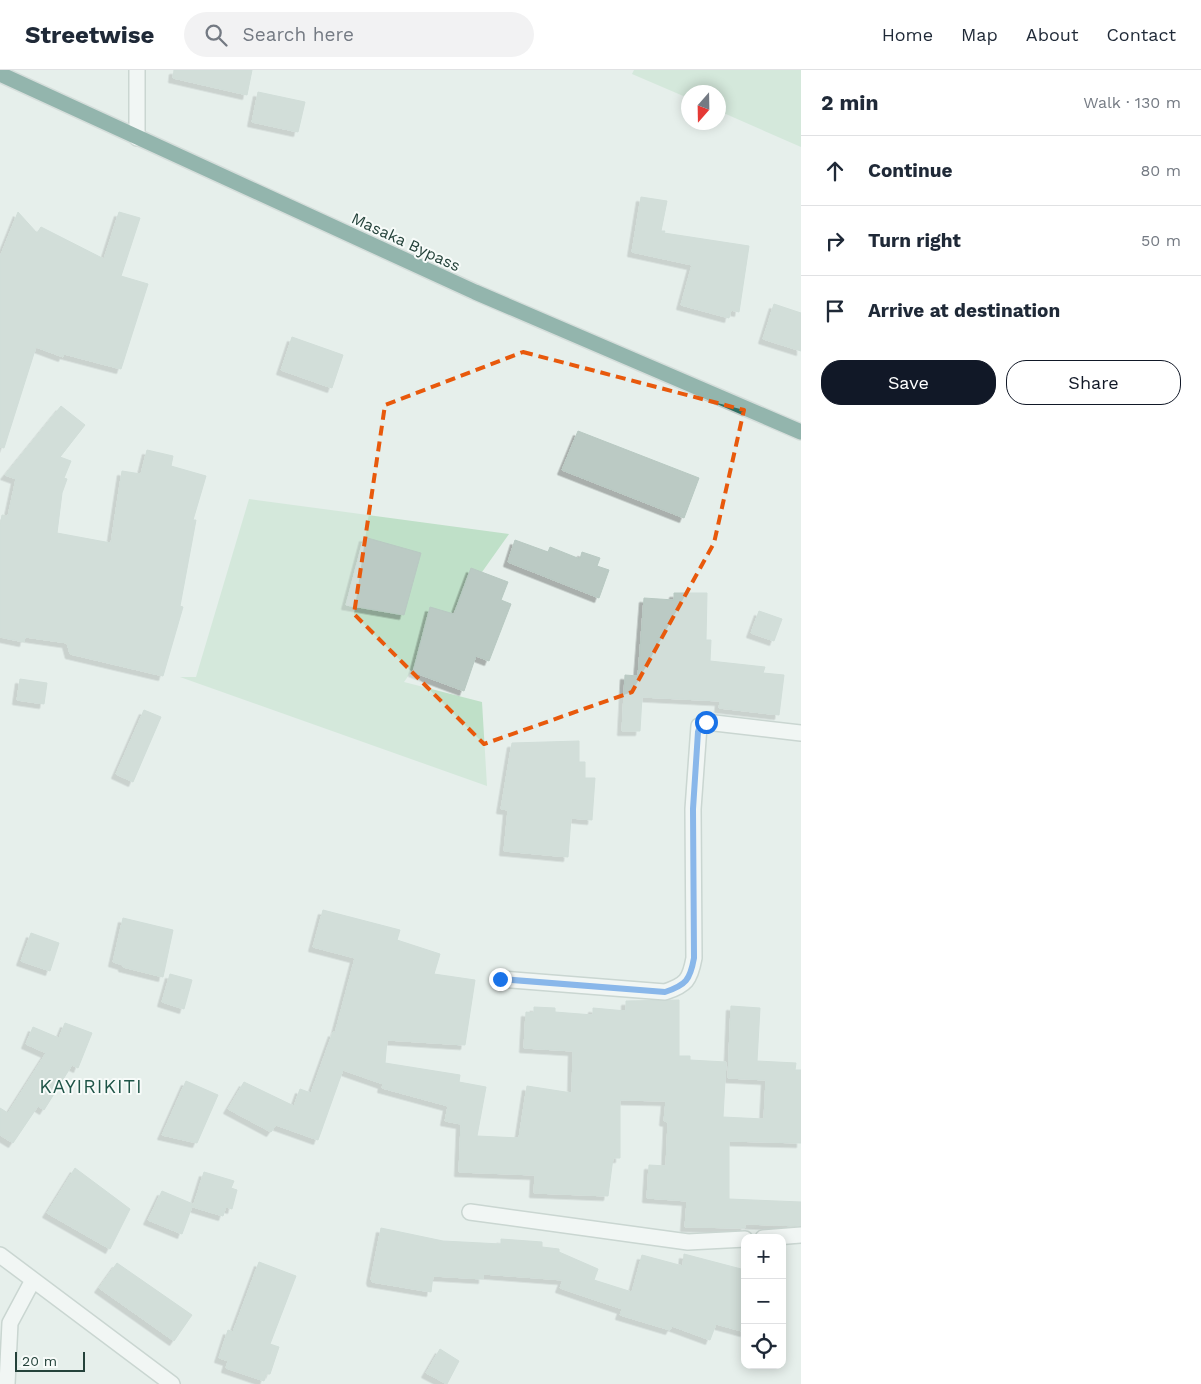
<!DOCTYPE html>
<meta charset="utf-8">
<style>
:root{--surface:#fff;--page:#f2f2f3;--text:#1f2937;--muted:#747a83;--line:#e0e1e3;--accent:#111827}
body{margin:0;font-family:"Work Sans",sans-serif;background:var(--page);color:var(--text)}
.controls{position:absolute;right:15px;bottom:15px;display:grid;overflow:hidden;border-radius:10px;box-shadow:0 2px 12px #0003}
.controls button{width:45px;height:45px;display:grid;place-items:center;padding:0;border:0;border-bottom:1px solid var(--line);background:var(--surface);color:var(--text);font:25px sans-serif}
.compass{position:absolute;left:681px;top:15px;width:45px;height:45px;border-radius:50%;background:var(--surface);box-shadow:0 2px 12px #0003;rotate:200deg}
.scale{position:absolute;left:15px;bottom:12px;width:70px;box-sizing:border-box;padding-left:5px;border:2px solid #24423a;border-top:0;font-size:14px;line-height:18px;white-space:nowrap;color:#24423a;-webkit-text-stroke:4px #f7fbf9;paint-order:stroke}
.stop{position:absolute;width:15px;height:15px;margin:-11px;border:4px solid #1a73e8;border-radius:50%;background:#fff}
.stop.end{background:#1a73e8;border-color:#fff;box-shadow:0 1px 5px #0008}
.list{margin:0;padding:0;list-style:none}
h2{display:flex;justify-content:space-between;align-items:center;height:65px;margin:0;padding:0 20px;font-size:21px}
h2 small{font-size:16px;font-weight:400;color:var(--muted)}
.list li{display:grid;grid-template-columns:32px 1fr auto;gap:15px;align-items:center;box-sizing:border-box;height:70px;padding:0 20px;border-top:1px solid var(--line)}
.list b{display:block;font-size:19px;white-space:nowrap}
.list em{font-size:16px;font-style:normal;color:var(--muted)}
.actions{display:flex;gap:10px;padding:15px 20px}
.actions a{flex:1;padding:11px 0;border:1px solid var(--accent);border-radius:20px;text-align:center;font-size:18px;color:var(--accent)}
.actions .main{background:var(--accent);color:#fff}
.icon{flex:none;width:28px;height:28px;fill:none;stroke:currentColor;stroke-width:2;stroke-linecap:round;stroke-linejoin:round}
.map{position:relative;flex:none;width:801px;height:1314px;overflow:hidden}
header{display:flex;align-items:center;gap:30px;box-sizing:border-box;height:70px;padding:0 25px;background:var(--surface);border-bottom:1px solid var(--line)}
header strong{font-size:24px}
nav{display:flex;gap:28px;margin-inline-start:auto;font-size:18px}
.search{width:350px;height:45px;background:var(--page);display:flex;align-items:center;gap:12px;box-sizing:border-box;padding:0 18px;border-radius:28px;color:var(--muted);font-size:19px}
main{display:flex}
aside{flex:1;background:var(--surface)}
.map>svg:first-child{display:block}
</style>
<header>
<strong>Streetwise</strong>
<div class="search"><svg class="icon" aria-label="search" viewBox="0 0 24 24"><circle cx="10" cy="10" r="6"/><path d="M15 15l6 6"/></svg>Search here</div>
<nav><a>Home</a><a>Map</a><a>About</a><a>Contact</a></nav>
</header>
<main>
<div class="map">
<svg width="801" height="1314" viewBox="0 0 801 1314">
<defs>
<filter id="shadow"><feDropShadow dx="-4.5" dy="4.5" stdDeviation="0" flood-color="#0004"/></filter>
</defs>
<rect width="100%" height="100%" fill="#e6efeb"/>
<!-- green -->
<path fill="#bfe0c8" d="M634 0H801V77L719 41 718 22H688V28L632 4Z
M249 429 509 464 404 612 482 632 487 716 180 607H196Z"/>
<!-- building -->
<path fill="#bbcac4" stroke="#b8c9c2" filter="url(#shadow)" d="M174 0H252L247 25 173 8Z
M258 22 305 32 298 62 252 52Z
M641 127 667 131 661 161H665L664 163 749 176 739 242 731 240 729 248 681 235 692 195 632 182Z
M18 142 37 163 41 157 104 189 119 142 140 148 121 206 148 214 121 299 64 284 63 287 36 277 4 378 0 377V187Z
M774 234 801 243V281L763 269Z
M292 267 343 285 332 318 281 300Z
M61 336 85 355 60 387 71 391 64 408 67 409 62 423 57 463 111 473 122 401 141 404 147 380 173 386 171 396 206 406 193 450H196L180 536 183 537 163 606 70 584 67 573 25 567 24 572 0 567V457L2 445 8 446 16 409 5 405Z
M578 361 699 408 684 448 562 400Z
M364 467 421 483 404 545 346 535Z
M515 470 548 482 550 477 580 489 582 482 600 488 597 496 609 500 599 528 508 492Z
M471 498 508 512 501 530 511 534 489 591 476 586 464 621 413 602 430 537 454 544Z
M674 523H707L706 570H711L710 591 765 597 763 603 784 605 779 645 719 638 720 631 642 627 640 661H622L625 605 638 606 644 528 674 530Z
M759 541 782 549 774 571 751 563Z
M20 609 47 613 44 634 17 630Z
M144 640 161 647 133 712 116 704Z
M579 671V692H585V708H595L592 750 571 748 568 787 504 781 508 740 501 739 512 673Z
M323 840 400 860 397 870 440 884 434 904 475 910 465 975 387 970 385 993 460 1005 459 1012 486 1017 477 1066 519 1068 527 1016 572 1023 573 981 524 978 526 942 534 943V937L555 938V942L593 945V938L626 941V931L679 930V986H690V990L726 992 723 1047 764 1049 766 1010 728 1008 731 936 760 938 757 991 796 993 795 1000H801V1073L729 1071V1129L801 1132V1156L745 1154V1158L685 1157 687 1131 647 1128 649 1095 666 1096 668 1052 664 1051 666 1031 620 1030V1088H613L608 1126 534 1123 535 1105 459 1102 461 1054 445 1051 448 1036 382 1018 383 1014 343 1000 318 1070 276 1055 271 1062 228 1039 244 1012 294 1036 300 1019 311 1023 333 962 335 963 355 888 313 877Z
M123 848 173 860 163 907 123 897V895L113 892Z
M31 863 59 873 50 901 21 891Z
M170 904 192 910 184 939 162 932Z
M65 953 92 963 78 998 72 995 44 1040 38 1036 13 1073 0 1065V1038L8 1043 46 983 26 974 33 957 59 968Z
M186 1011 218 1025 197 1073 162 1065Z
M75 1098 130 1139 110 1179 47 1143Z
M204 1102 234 1111 231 1118 237 1120 232 1139 226 1137 223 1146 193 1137Z
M162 1121 193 1134 182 1164 148 1150Z
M381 1158 443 1171 501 1174V1169L542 1172V1177L559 1179V1182L598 1199 594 1210 632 1222 642 1185 683 1196 684 1184 745 1200V1262L716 1254 710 1270 672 1256 670 1260 620 1245 622 1239 560 1218 563 1210 483 1204V1209L433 1206 431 1222 372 1212 371 1209Z
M259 1192 296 1206 270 1274 279 1277 270 1304H266L264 1311 226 1298 228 1291 219 1288 228 1260 233 1262Z
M117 1193 192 1245 174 1271 99 1218Z
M440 1279 459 1291 447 1314 426 1303Z"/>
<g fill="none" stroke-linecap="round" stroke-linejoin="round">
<!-- street casing -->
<g stroke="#a8b8b2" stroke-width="18">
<path id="street" d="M137 68V0
M500 909 665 922C686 915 690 910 694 888L693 739 699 656 706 652 801 663
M470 1142 688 1172 745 1169
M763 1168 801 1165
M0 1185 172 1314
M7 1314 10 1253 33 1210"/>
</g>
<!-- highway casing -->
<g stroke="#c2cac8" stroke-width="18">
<path id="highway" d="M0 4 475 222 801 362"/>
</g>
<!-- street -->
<use href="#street" stroke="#fff" stroke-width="15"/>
<!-- highway -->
<use href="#highway" stroke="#2f6f62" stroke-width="15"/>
</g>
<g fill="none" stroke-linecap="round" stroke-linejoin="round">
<!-- route -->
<path stroke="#1a73e8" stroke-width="6" d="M500 909 665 922C686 915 690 910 694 888L693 739 698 662 701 653 706 652"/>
</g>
<!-- marked area -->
<path d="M0 0H801V1314H0ZM523 282 744 340 714 473 632 622 484 674 354 544 385 335Z" fill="#e6efeb" fill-opacity=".55" fill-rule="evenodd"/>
<path fill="none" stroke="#e8590c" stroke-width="4" stroke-dasharray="10 6" stroke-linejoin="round" d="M523 282 744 340 714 473 632 622 484 674 354 544 385 335Z"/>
<g text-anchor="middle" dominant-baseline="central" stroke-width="4" stroke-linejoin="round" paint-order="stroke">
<!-- street labels -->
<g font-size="16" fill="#24423a" stroke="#f7fbf9">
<text transform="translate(406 172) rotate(25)">Masaka Bypass</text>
</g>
<!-- quarter labels -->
<g font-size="19" letter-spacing="1" fill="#1f5548" stroke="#f7fbf9">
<text x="91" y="1016">KAYIRIKITI</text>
</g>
</g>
</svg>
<div class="controls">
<button>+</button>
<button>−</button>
<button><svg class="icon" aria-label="locate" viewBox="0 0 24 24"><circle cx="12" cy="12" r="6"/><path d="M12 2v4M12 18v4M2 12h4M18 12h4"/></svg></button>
</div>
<svg class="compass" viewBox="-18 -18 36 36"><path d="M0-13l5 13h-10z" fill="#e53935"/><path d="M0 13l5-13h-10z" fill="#747a83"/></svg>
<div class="scale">20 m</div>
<div class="stop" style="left:706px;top:652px"></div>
<div class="stop end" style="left:500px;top:909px"></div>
</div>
<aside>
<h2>2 min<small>Walk · 130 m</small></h2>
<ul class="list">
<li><svg class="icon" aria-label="ahead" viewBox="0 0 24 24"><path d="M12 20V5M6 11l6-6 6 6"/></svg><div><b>Continue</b></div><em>80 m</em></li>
<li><svg class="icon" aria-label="right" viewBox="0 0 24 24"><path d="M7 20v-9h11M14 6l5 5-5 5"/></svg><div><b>Turn right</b></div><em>50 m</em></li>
<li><svg class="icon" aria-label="arrive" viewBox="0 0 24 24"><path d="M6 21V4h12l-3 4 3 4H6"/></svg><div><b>Arrive at destination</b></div></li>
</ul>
<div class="actions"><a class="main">Save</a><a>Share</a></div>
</aside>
</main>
